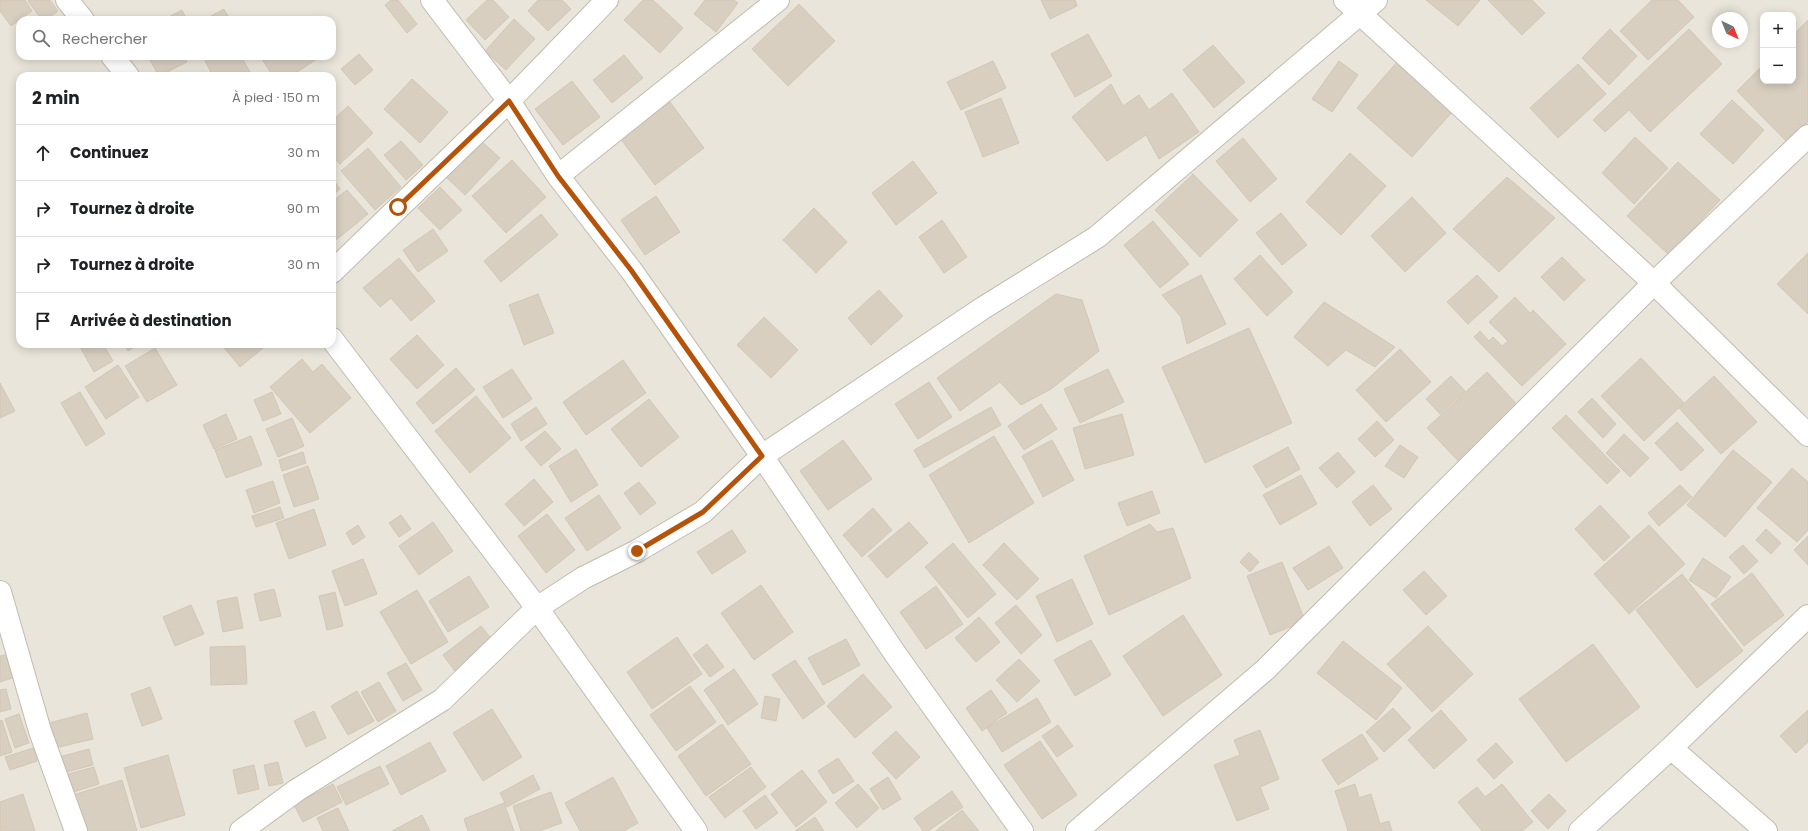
<!DOCTYPE html>
<html lang="fr">
<meta charset="utf-8">
<style>
:root{--surface:#fff;--page:#f2f2f2;--text:#202124;--muted:#757577;--line:#e0e0e0}
body{margin:0;font-family:Poppins,sans-serif;background:var(--page);color:var(--text)}
.controls{position:absolute;right:12px;top:12px;display:grid;overflow:hidden;border-radius:8px;box-shadow:0 2px 10px #0003}
.controls button{width:36px;height:36px;display:grid;place-items:center;padding:0;border:0;border-bottom:1px solid var(--line);background:var(--surface);color:var(--text);font:20px sans-serif}
.compass{position:absolute;left:1712px;top:12px;width:36px;height:36px;border-radius:50%;background:var(--surface);box-shadow:0 2px 10px #0003;rotate:137deg}
.stop{position:absolute;width:12px;height:12px;margin:-9px;border:3px solid #b45309;border-radius:50%;background:#fff}
.stop.end{background:#b45309;border-color:#fff;box-shadow:0 1px 4px #0008}
.list{margin:0;padding:0;list-style:none}
h2{display:flex;justify-content:space-between;align-items:center;height:52px;margin:0;padding:0 16px;font-size:17px}
h2 small{font-size:13px;font-weight:400;color:var(--muted)}
.list li{display:grid;grid-template-columns:26px 1fr auto;gap:12px;align-items:center;box-sizing:border-box;height:56px;padding:0 16px;border-top:1px solid var(--line)}
.list b{display:block;font-size:15px;white-space:nowrap}
.list em{font-size:13px;font-style:normal;color:var(--muted)}
.icon{flex:none;width:22px;height:22px;fill:none;stroke:currentColor;stroke-width:2;stroke-linecap:round;stroke-linejoin:round}
.map{position:relative;flex:none;width:1808px;height:831px;overflow:hidden}
.search{position:absolute;background:var(--surface);box-shadow:0 2px 10px #0003;left:16px;top:16px;width:320px;height:44px;display:flex;align-items:center;gap:10px;box-sizing:border-box;padding:0 14px;border-radius:12px;color:var(--muted);font-size:15px}
.panel{position:absolute;background:var(--surface);box-shadow:0 2px 10px #0003;left:16px;top:72px;width:320px;height:276px;border-radius:12px}
.map>svg:first-child{display:block}
</style>
<div class="map">
<svg width="1808" height="831" viewBox="0 0 1808 831">
<rect width="100%" height="100%" fill="#f6f3ec"/>
<!-- residential -->
<path fill="#eae5da" fill-rule="evenodd" d="M0 0H1808V831H0ZM1763 15H1793V81H1763ZM1718 18H1742V42H1718ZM20 20H332V56H20ZM20 76H332V344H20Z"/>
<!-- building -->
<path fill="#d8cfc1" stroke="#d3c7b4" d="M0 0H25L32 11 11 26 0 11Z
M29 0H50L58 11 46 20H42L28 1Z
M391 0H398L417 24 407 33 385 5Z
M487 0H493L509 17 485 40 466 20Z
M538 0H562L571 9 548 31 528 11Z
M643 0H653L683 28 660 53 624 20Z
M705 0H734L738 3 716 32 694 14Z
M1041 0H1075L1077 6 1050 19Z
M1426 0H1480L1458 26Z
M1488 0H1532L1545 13 1522 35Z
M1652 0H1678L1694 17 1648 60 1620 31Z
M799 4 835 41 788 86 752 49Z
M224 9 230 20H204Z
M182 10 187 20H163Z
M514 19 535 39 506 70 485 51Z
M1808 20V122L1787 142 1737 91 1763 65V81H1793V35Z
M1610 29 1637 56 1609 85 1582 58Z
M1689 29 1722 64 1650 132 1629 110 1605 132 1593 120Z
M1088 34 1112 76 1075 97 1051 54Z
M1213 45 1245 82 1214 108 1183 70Z
M359 54 373 70 355 85 341 69Z
M624 55 643 78 612 103 593 80Z
M158 56H183L187 62 159 76 150 60Z
M214 56H241L250 72 243 76H213L205 61Z
M260 56H315L317 59 291 76H273Z
M993 61 1006 88 961 110 947 82Z
M1339 61 1358 75 1332 112 1312 99Z
M1397 62 1453 111 1412 157 1357 108Z
M1578 64 1606 94 1558 138 1530 108Z
M412 79 448 112 420 143 384 109Z
M572 81 600 117 563 145 535 109Z
M1111 84 1123 106 1139 95 1149 110 1172 93 1199 132 1159 159 1146 135 1107 161 1072 117Z
M1001 98 1019 143 983 157 965 112Z
M1732 100 1764 130 1733 164 1700 134Z
M670 102 704 148 655 185 620 138Z
M348 106 373 133 340 164 332 156V121Z
M1635 137 1668 168 1634 204 1602 173Z
M1243 138 1277 179 1250 202 1216 161Z
M480 140 500 158 465 195 446 177Z
M401 141 423 165 406 180 384 155Z
M368 148 401 187 375 210 341 171Z
M1350 153 1386 186 1341 235 1306 202Z
M512 160 546 197 506 233 472 196Z
M913 161 937 193 896 225 872 193Z
M1678 162 1720 200 1669 255 1627 216Z
M1193 174 1238 220 1200 257 1155 210Z
M1507 177 1555 218 1499 272 1453 229Z
M332 178 340 189 332 196Z
M440 187 462 210 440 230 418 208Z
M347 190 368 214 336 240 332 236V202Z
M656 196 680 232 645 255 621 220Z
M1412 197 1446 233 1405 272 1371 236Z
M814 208 847 242 816 273 783 240Z
M1281 213 1307 245 1282 265 1256 233Z
M541 214 558 235 501 282 484 261Z
M942 220 967 257 944 273 919 237Z
M1153 221 1189 264 1160 288 1124 245Z
M433 229 448 251 418 272 403 250Z
M1808 253V314L1777 284Z
M1260 255 1293 292 1267 316 1234 279Z
M1562 257 1585 280 1564 301 1541 277Z
M399 258 435 301 411 321 391 298 380 307 363 288Z
M1201 275 1226 324 1187 344 1181 317 1162 295Z
M1477 275 1498 297 1468 324 1447 302Z
M879 290 903 316 871 345 848 318Z
M538 294 554 333 524 345 509 305Z
M1056 294 1082 300 1099 351 1051 389 1021 405 1000 382 960 411 937 378Z
M1515 297 1530 313 1533 310 1566 344 1522 386 1474 337 1480 331 1489 341 1493 337 1502 346 1508 341 1489 322Z
M1324 302 1395 347 1375 367 1346 350 1328 366 1294 337Z
M764 317 798 350 771 378 737 345Z
M1249 328 1292 423 1205 463 1162 367Z
M417 335 444 365 417 389 390 359Z
M81 344H103L113 361 94 372 79 345Z
M124 344H139L128 351Z
M221 344H268L240 367Z
M155 348 177 385 147 402 125 366Z
M1400 349 1431 382 1386 422 1356 390Z
M1641 358 1684 403 1644 441 1601 396Z
M302 359 313 372 322 364 351 398 310 433 270 387Z
M623 360 646 393 586 435 563 402Z
M118 365 139 397 106 419 85 387Z
M456 368 475 390 433 424 416 403Z
M512 369 532 399 503 418 483 387Z
M1108 369 1124 402 1080 423 1064 389Z
M1487 372 1522 410 1463 466 1427 428Z
M1451 376 1465 391 1440 414 1426 399Z
M1714 376 1757 422 1721 454 1679 408Z
M929 382 952 417 918 439 895 404Z
M0 383 15 411 0 418Z
M80 392 105 434 86 446 61 403Z
M272 392 281 414 263 421 254 400Z
M476 396 511 438 470 473 435 431Z
M1592 398 1616 424 1603 438 1578 412Z
M649 399 679 437 641 467 611 429Z
M1041 404 1057 429 1024 450 1008 426Z
M536 407 547 424 521 441 511 424Z
M991 407 1001 425 924 468 914 450Z
M226 414 237 439 214 449 203 425Z
M1122 414 1134 455 1085 469 1073 428Z
M1566 415 1620 471 1607 484 1552 428Z
M292 418 304 446 278 457 266 429Z
M1377 421 1394 440 1375 457 1358 439Z
M1677 422 1704 450 1681 471 1655 443Z
M545 431 561 449 541 466 525 447Z
M1624 434 1649 458 1630 477 1606 453Z
M251 436 262 465 226 478 215 450Z
M994 436 1034 503 969 543 929 475Z
M843 440 872 479 828 510 800 471Z
M1052 440 1074 480 1043 497 1022 456Z
M1400 445 1418 457 1404 478 1385 466Z
M1288 447 1300 469 1266 488 1253 466Z
M576 449 598 485 571 502 549 466Z
M1733 450 1772 482 1725 537 1687 505Z
M303 452 306 463 282 471 279 460Z
M1338 452 1355 472 1337 488 1319 468Z
M308 466 319 499 294 507 283 475Z
M1792 468 1808 482V530L1797 542 1757 508Z
M1301 475 1317 504 1280 525 1263 495Z
M534 479 553 502 524 526 505 504Z
M273 481 280 503 254 513 246 490Z
M639 482 656 503 640 515 624 493Z
M1373 485 1392 509 1370 526 1352 502Z
M1680 485 1692 497 1659 526 1648 513Z
M1152 491 1160 513 1127 526 1118 503Z
M599 495 621 528 587 551 565 518Z
M1600 505 1630 537 1604 561 1575 529Z
M280 507 284 518 256 527 252 516Z
M873 508 892 530 862 557 843 535Z
M314 509 326 545 289 559 276 523Z
M547 514 575 550 546 573 518 536Z
M401 515 411 529 399 537 389 523Z
M433 522 453 551 419 575 399 546Z
M909 522 928 543 887 578 868 556Z
M1150 524 1157 532 1173 528 1191 578 1109 615 1084 556Z
M358 525 365 537 353 545 346 533Z
M1649 525 1685 564 1629 614 1594 574Z
M1766 529 1781 543 1771 554 1756 540Z
M732 530 746 552 712 574 697 552Z
M1808 536V565L1794 550Z
M953 543 996 594 968 618 925 567Z
M1004 543 1039 579 1017 600 983 565Z
M1743 545 1758 561 1744 574 1729 557Z
M1329 546 1343 568 1308 590 1293 568Z
M1249 552 1259 562 1250 572 1240 562Z
M1703 558 1731 577 1716 598 1689 580Z
M363 559 377 594 345 606 332 571Z
M1282 562 1305 621 1270 635 1247 576Z
M1424 571 1447 596 1426 615 1403 590Z
M1752 573 1784 615 1744 646 1711 604Z
M1682 574 1743 651 1697 688 1636 610Z
M469 576 489 607 448 632 429 601Z
M1072 579 1093 624 1057 642 1036 596Z
M761 585 793 632 754 660 721 613Z
M936 586 963 624 926 649 900 612Z
M274 589 281 616 260 621 254 594Z
M417 590 448 642 411 664 380 612Z
M335 592 343 626 327 630 319 596Z
M237 597 243 628 223 632 217 601Z
M191 605 204 634 175 646 163 617Z
M1016 605 1042 635 1021 654 995 623Z
M1183 615 1222 675 1163 716 1123 656Z
M979 617 1000 642 976 662 955 638Z
M481 626 494 642 455 671 443 655Z
M1428 626 1473 674 1432 712 1387 664Z
M677 637 702 674 652 709 627 672Z
M846 639 860 665 823 685 808 658Z
M1091 640 1111 675 1075 696 1054 660Z
M1343 641 1402 688 1376 720 1317 673Z
M707 644 724 667 710 677 693 655Z
M1593 644 1640 707 1566 762 1519 699Z
M245 646 247 684 211 685 210 647Z
M12 653 19 676 0 682V656Z
M1019 659 1040 681 1017 702 996 680Z
M795 660 825 703 803 719 772 675Z
M406 663 422 690 403 701 387 673Z
M734 669 758 704 728 725 704 690Z
M863 674 892 707 855 738 827 706Z
M379 682 396 711 378 722 361 692Z
M690 686 716 722 676 751 650 715Z
M150 687 162 719 142 726 131 694Z
M6 689 11 709 0 712V690Z
M991 690 1007 713 982 731 966 708Z
M357 691 374 721 348 735 331 706Z
M765 696 780 699 776 721 761 718Z
M1037 698 1051 722 1002 752 987 728Z
M1393 708 1411 728 1384 752 1366 732Z
M492 709 522 757 483 781 453 733Z
M1441 710 1467 740 1434 769 1408 740Z
M1808 710V742L1796 753 1780 736Z
M314 711 326 738 306 747 294 721Z
M87 713 93 739 55 748 49 723Z
M19 714 29 743 15 748 5 719Z
M2 720 12 752 0 756V721Z
M722 724 751 764 706 796 678 756Z
M1058 725 1073 746 1057 757 1042 736Z
M1260 730 1279 779 1260 787 1269 809 1237 821 1214 765 1240 755 1234 740Z
M896 731 920 757 896 779 872 753Z
M1362 734 1378 759 1338 785 1322 760Z
M1040 741 1077 795 1042 819 1004 765Z
M430 742 446 771 401 795 386 766Z
M1496 743 1513 762 1494 779 1477 760Z
M33 748 37 761 10 770 5 757Z
M89 749 93 765 63 773 59 757Z
M168 755 185 815 141 828 124 768Z
M838 758 854 781 833 794 818 771Z
M278 762 283 783 269 786 264 765Z
M254 765 259 789 238 794 233 770Z
M380 766 389 784 346 805 337 787Z
M94 767 99 784 70 793 65 775Z
M751 767 766 787 725 818 709 797Z
M802 770 827 802 796 827 771 794Z
M533 775 540 789 507 807 500 793Z
M613 777 638 823 624 831H580L565 803Z
M888 777 901 799 883 810 870 789Z
M122 780 137 831H84L73 795Z
M333 784 342 802 303 822 294 805Z
M858 784 879 808 857 828 835 803Z
M1355 784 1359 798 1371 794 1380 824 1389 821 1392 831H1348L1335 791Z
M1502 784 1533 822 1522 831H1482L1458 802 1477 787 1485 797Z
M952 791 963 807 928 831H923L914 818Z
M551 792 562 823 539 831H521L513 806Z
M23 794 35 831H0V802Z
M1549 794 1566 811 1548 829 1531 811Z
M765 795 778 813 756 829 743 811Z
M504 803 514 831H468L464 819Z
M338 808 349 831H323L317 818Z
M962 810 979 831H936Z
M422 815 430 831H392Z
M815 817 824 831H795Z"/>
<g fill="none" stroke-linecap="round" stroke-linejoin="round">
<!-- minor casing -->
<g stroke="#c2bbae" stroke-width="24">
<path id="minor" d="M67 0 83 20
M432 0 509 101 558 176 631 270 762 456 896 655 1022 831
M1345 0 1654 283 1808 435
M112 56 128 76
M558 176 778 0
M332 272 509 101 607 0
M332 339 537 608 696 831
M0 592 40 731 76 831
M1671 748 1766 831
M241 831 297 790 442 700 537 608 583 578 637 551 703 512 762 456 983 308 1097 237 1376 0
M1077 831 1266 669 1654 283 1808 136
M1580 831 1671 748 1808 616"/>
</g>
<!-- minor -->
<use href="#minor" stroke="#fff" stroke-width="22"/>
</g>
<g fill="none" stroke-linecap="round" stroke-linejoin="round">
<!-- route -->
<path stroke="#b45309" stroke-width="5" d="M398 207 509 101 558 176 631 270 762 456 703 512 637 551"/>
</g>
</svg>
<div class="controls">
<button>+</button>
<button>−</button>
</div>
<svg class="compass" viewBox="-18 -18 36 36"><path d="M0-13l5 13h-10z" fill="#e53935"/><path d="M0 13l5-13h-10z" fill="#757577"/></svg>
<div class="stop" style="left:398px;top:207px"></div>
<div class="stop end" style="left:637px;top:551px"></div>
<div class="search"><svg class="icon" aria-label="search" viewBox="0 0 24 24"><circle cx="10" cy="10" r="6"/><path d="M15 15l6 6"/></svg>Rechercher</div>
<section class="panel">
<h2>2 min<small>À pied · 150 m</small></h2>
<ul class="list">
<li><svg class="icon" aria-label="ahead" viewBox="0 0 24 24"><path d="M12 20V5M6 11l6-6 6 6"/></svg><div><b>Continuez</b></div><em>30 m</em></li>
<li><svg class="icon" aria-label="right" viewBox="0 0 24 24"><path d="M7 20v-9h11M14 6l5 5-5 5"/></svg><div><b>Tournez à droite</b></div><em>90 m</em></li>
<li><svg class="icon" aria-label="right" viewBox="0 0 24 24"><path d="M7 20v-9h11M14 6l5 5-5 5"/></svg><div><b>Tournez à droite</b></div><em>30 m</em></li>
<li><svg class="icon" aria-label="arrive" viewBox="0 0 24 24"><path d="M6 21V4h12l-3 4 3 4H6"/></svg><div><b>Arrivée à destination</b></div></li>
</ul>
</section>
</div>
